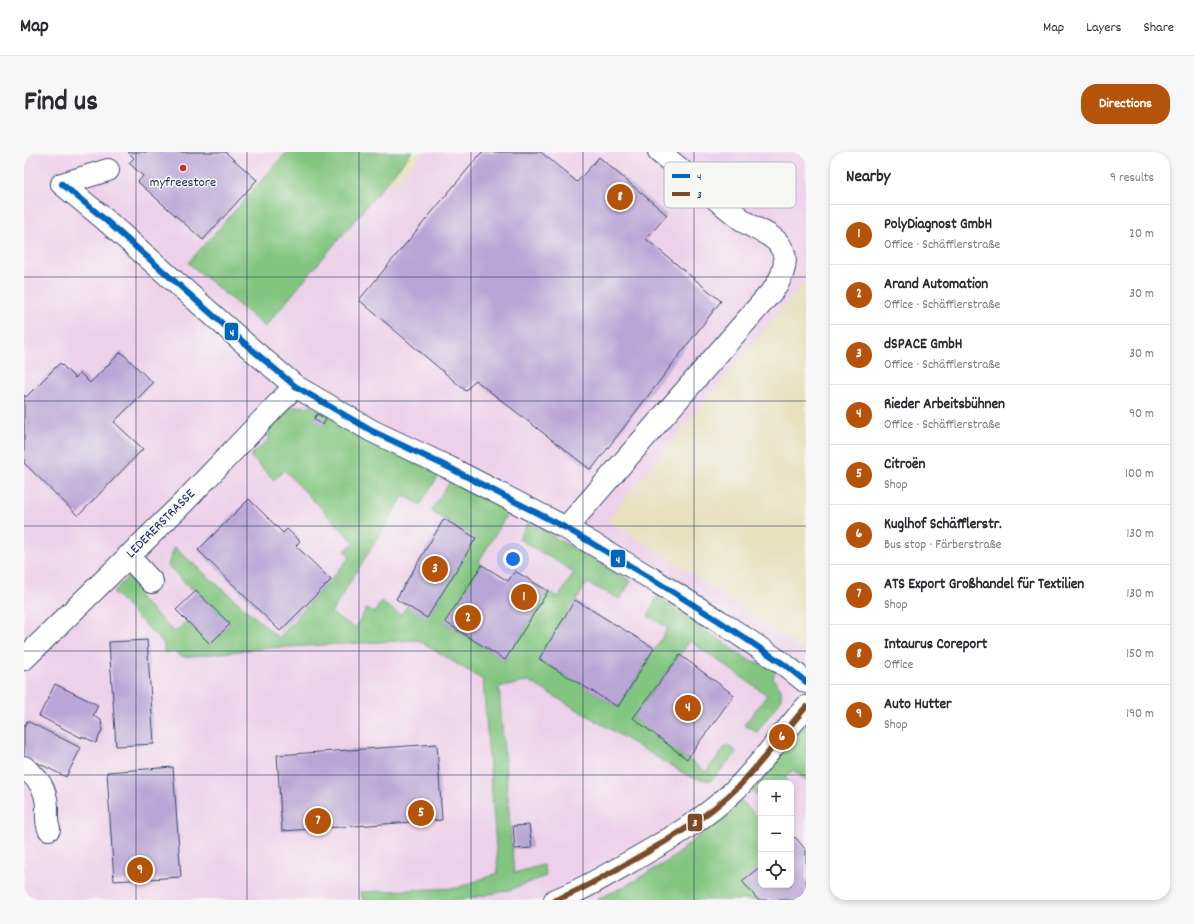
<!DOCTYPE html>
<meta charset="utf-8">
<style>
:root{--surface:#fff;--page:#f7f7f7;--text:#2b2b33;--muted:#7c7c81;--line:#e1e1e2;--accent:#b45309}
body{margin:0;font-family:Dekko,sans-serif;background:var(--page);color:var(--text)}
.controls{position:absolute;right:12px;bottom:12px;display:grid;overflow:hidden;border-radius:8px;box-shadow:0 2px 6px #0003}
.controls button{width:36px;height:36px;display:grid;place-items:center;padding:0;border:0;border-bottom:1px solid var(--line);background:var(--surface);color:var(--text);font:20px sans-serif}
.you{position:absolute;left:489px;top:407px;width:14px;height:14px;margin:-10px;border:3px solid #fff;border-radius:50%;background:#1a73e8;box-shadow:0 0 0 6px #1a73e833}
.badge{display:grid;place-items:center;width:26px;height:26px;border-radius:50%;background:var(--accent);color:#fff;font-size:13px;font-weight:700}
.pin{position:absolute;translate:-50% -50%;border:2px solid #fff;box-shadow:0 1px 4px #0006}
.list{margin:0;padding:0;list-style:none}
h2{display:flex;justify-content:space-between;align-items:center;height:52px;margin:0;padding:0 16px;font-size:17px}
h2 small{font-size:13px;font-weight:400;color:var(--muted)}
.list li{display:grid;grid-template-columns:26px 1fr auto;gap:12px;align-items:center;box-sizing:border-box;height:60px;padding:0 16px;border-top:1px solid var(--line)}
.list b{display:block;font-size:15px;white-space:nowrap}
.list p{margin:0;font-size:13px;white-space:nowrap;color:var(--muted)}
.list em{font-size:13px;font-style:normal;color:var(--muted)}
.icon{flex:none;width:22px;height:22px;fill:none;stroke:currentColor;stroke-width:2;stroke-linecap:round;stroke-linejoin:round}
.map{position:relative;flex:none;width:782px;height:748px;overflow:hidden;border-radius:16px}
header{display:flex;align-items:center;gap:24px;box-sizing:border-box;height:56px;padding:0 20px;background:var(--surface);border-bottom:1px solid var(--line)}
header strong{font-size:19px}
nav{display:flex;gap:22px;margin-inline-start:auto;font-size:14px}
.intro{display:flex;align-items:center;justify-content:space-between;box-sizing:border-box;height:96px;padding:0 24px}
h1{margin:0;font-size:28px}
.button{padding:10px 18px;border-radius:16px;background:var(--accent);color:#fff;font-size:14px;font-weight:700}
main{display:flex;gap:24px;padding:0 24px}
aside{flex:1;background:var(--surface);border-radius:16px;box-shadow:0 2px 6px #0003}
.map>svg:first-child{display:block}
</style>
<header>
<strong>Map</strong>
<nav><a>Map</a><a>Layers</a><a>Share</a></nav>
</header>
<div class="intro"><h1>Find us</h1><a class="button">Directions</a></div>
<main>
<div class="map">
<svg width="782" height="748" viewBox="0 0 782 748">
<rect width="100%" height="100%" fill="#f6f6f2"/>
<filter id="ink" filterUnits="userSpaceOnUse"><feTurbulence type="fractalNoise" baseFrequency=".025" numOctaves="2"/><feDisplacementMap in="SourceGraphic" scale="8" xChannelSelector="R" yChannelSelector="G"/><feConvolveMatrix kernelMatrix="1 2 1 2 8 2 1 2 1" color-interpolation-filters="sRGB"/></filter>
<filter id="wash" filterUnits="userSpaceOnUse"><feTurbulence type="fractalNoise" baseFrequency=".012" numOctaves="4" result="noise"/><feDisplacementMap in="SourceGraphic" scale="16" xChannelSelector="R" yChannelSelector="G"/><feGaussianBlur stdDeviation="0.9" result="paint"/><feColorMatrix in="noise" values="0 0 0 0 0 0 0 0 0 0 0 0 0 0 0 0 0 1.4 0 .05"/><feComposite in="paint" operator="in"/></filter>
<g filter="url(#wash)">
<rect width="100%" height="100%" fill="#e7e1bf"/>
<!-- built -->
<path fill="#edd0e9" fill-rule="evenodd" d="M0 0H334L371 32 398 0H782V128L583 368 633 399 721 457 782 501V748H0ZM737 631H767V733H737Z"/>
<!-- green -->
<path fill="#82c57f" stroke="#4e7a6e" d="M263 0H388L241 175 164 111Z
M288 254 415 323 396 353 380 343 307 461 331 476 342 457 350 461 357 450 377 463 383 454 451 386 407 359 426 329 481 357 484 361 455 409 458 413 422 471 481 508 524 439 535 445 550 420 495 387 504 370 607 429 596 447 563 431 515 507 594 555 644 476 624 464 633 445 725 508 752 517 749 526 757 538V548L733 580 720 573 743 543 666 489 609 566 682 620 703 593 713 600 687 629 666 625 505 529 475 536 490 721 519 713 522 724 485 738 443 747 429 748H339L336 740 433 736 474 721 459 528 394 488 243 496 160 505 153 502V500H140V492L89 440 106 423 120 438 114 444 150 480 163 469 186 492 206 472 172 439 164 434 144 414 150 395 255 486 326 405 321 399 330 390 260 318 250 328 226 304 245 287 244 273 269 255Z
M782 572V628L769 618 761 625 765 631H737V648L728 639Z
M716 649 720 651 737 669V714L719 729 734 748H572L603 733 647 707Z"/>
<g id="blocks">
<!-- building -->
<path fill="#baa6d6" d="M104 0H201L233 28 179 88 114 30 119 24 105 11 110 6Z
M458 0H517L553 30 575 5 643 63 622 87 697 149 567 318 451 228 442 239 335 148Z
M97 200 129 231 90 270 119 297 54 364 0 311V243L2 245 36 211 51 226 56 221 66 231Z
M293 262 302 267 299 273 290 267Z
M225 347 259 381 263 377 276 389 272 394 307 428 256 479 174 398Z
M420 367 452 386 403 466 372 447Z
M458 413 484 429 491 419 524 439 481 508 421 470Z
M172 439 206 472 186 492 152 458Z
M551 448 630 496 594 555 515 507Z
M123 488 130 592 92 594 85 490Z
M656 503 710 543 663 607 609 566Z
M31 532 74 553 69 564 77 568 78 578 72 591 58 584V586L15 564Z
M3 569 57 596 42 625 0 604V576Z
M413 592 418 668 258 679 253 603Z
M149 615 157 725 90 729 83 620Z
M505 673 508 696 491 697 489 674Z
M771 685 782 698V748H734L718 729 737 714V733H767V689Z"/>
</g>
</g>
<g filter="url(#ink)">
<use href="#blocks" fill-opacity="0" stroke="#3a4a6d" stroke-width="1"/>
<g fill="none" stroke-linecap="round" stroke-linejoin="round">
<!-- minor casing -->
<g stroke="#3a4a6d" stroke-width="24">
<path id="minor" d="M38 32 78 65 226 196 271 234 348 279 426 316 542 376 625 425 695 469 761 513 782 530
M38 32 84 18
M542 376 750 137C758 125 765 110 758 97 751 82 733 79 721 70 692 48 664 23 635 0
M104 404 128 430
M0 507 158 352 271 234
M0 615C14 627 22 635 23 655 23 662 22 670 25 677
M531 748C554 740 576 727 597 715 638 692 681 668 715 634 739 609 759 581 782 555"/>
</g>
<!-- minor -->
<use href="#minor" stroke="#fff" stroke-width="22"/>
<!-- bus-1 casing -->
<g stroke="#f6f6f2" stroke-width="9">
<path id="bus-1" d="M38 32 78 65 226 196 271 234 348 279 426 316 542 376 625 425 695 469 761 513 782 530"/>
</g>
<!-- bus-2 casing -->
<g stroke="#f6f6f2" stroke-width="9">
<path id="bus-2" d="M531 748C554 740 576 727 597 715 638 692 681 668 715 634 739 609 759 581 782 555"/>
</g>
<!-- bus-1 -->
<use href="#bus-1" stroke="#0065bd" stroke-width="6"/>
<!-- bus-2 -->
<use href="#bus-2" stroke="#7a4b2a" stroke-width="6"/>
</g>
</g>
<!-- grid -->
<path fill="none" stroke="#1b2f5e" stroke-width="1" stroke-opacity="0.55" d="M112 0V748M223 0V748M335 0V748M447 0V748M559 0V748M670 0V748M0 125H782M0 249H782M0 374H782M0 499H782M0 623H782"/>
<!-- markers -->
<circle fill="#c8321e" stroke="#f6f6f2" stroke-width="1.5" cx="159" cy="16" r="4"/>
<g text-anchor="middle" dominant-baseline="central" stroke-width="3" stroke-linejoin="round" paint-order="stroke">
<!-- poi labels -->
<g font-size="14" fill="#1b2f5e" stroke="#f6f6f2">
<text x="159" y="31">myfreestore</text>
</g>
<!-- street labels -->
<g font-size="14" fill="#1b2f5e" stroke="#f6f6f2">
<text transform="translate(137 372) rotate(-45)">LEDERERSTRASSE</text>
</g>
</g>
<!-- legend -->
<rect x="640" y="10" width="132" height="46" rx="6" fill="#f6f6f2" stroke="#b4bac6" stroke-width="1"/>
<rect x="648" y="22" width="18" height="4" fill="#0065bd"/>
<rect x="648" y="40" width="18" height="4" fill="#7a4b2a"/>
<g font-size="11" fill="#1b2f5e">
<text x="673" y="28">4</text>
<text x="673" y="46">3</text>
</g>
<g stroke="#f6f6f2" stroke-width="1.5">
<rect x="200" y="170" width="15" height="19" rx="4" fill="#0065bd"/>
<rect x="586" y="397" width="16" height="19" rx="4" fill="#0065bd"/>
<rect x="663" y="661" width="16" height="19" rx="4" fill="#7a4b2a"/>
</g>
<g font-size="11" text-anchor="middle" font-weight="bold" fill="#fff">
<text x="208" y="184">4</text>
<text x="594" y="411">4</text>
<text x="671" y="674">3</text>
</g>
</svg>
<div class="controls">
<button>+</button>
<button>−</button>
<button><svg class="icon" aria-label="locate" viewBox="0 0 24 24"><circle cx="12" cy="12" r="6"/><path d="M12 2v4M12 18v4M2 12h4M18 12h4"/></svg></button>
</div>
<div class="you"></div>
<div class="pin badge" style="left:500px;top:445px">1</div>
<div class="pin badge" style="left:444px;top:466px">2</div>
<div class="pin badge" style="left:411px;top:417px">3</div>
<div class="pin badge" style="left:664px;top:556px">4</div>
<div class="pin badge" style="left:397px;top:661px">5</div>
<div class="pin badge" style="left:758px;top:585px">6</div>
<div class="pin badge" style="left:294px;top:669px">7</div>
<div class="pin badge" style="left:596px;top:45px">8</div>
<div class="pin badge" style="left:116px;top:718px">9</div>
</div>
<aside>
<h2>Nearby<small>9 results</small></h2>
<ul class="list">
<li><span class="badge">1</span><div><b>PolyDiagnost GmbH</b><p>Office · Schäfflerstraße</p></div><em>20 m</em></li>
<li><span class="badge">2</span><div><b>Arand Automation</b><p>Office · Schäfflerstraße</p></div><em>30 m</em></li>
<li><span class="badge">3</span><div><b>dSPACE GmbH</b><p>Office · Schäfflerstraße</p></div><em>30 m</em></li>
<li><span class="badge">4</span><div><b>Rieder Arbeitsbühnen</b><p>Office · Schäfflerstraße</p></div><em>90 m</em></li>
<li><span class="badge">5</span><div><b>Citroën</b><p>Shop</p></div><em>100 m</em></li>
<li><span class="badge">6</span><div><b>Kuglhof Schäfflerstr.</b><p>Bus stop · Färberstraße</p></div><em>130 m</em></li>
<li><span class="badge">7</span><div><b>ATS Export Großhandel für Textilien</b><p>Shop</p></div><em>130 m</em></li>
<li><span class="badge">8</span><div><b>Intaurus Coreport</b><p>Office</p></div><em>150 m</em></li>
<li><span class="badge">9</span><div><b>Auto Hutter</b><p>Shop</p></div><em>190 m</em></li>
</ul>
</aside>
</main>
